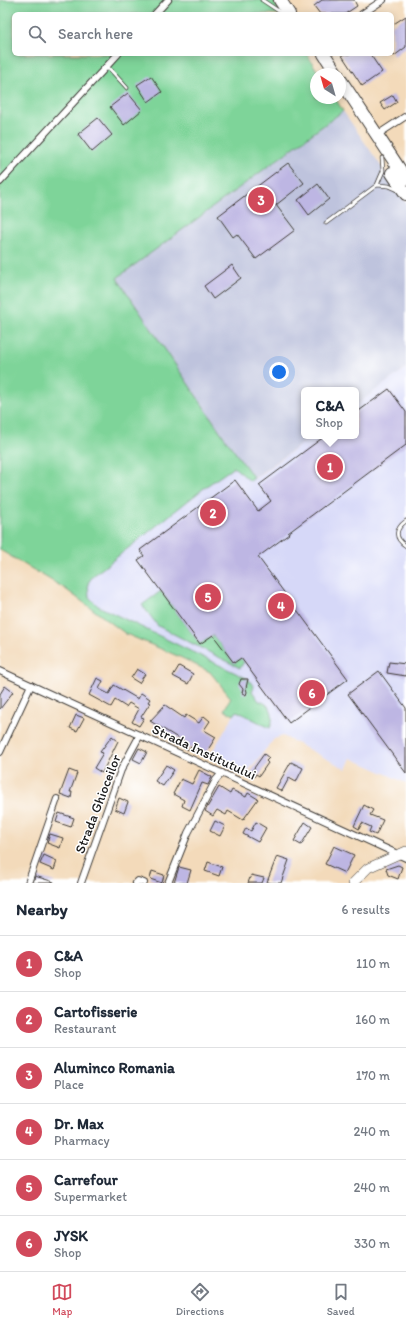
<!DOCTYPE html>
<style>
:root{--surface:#fff;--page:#f6f6f7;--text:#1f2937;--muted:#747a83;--line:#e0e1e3;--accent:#d1495b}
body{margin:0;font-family:Itim,sans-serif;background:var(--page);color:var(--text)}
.compass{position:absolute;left:310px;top:68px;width:36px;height:36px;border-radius:50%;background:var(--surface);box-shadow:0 2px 10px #0003;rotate:323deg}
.you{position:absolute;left:279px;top:372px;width:14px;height:14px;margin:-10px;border:3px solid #fff;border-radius:50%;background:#1a73e8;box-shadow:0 0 0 6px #1a73e833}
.badge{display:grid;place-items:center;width:26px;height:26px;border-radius:50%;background:var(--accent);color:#fff;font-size:13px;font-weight:700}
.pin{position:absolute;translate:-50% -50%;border:2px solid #fff;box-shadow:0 1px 4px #0006}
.popup{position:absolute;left:301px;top:387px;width:58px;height:52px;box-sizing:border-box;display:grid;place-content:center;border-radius:6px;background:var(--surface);filter:drop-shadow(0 1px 3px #0005);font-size:13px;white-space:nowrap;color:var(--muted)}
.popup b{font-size:15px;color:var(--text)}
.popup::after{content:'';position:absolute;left:50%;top:100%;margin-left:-8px;border:8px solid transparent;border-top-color:var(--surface)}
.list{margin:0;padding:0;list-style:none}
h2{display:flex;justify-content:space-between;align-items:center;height:52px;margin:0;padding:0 16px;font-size:17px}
h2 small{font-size:13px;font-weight:400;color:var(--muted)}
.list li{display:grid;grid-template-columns:26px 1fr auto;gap:12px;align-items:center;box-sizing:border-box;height:56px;padding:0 16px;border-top:1px solid var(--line)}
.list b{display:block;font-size:15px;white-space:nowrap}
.list p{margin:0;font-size:13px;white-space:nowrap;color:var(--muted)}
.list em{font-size:13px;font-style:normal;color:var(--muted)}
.icon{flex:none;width:22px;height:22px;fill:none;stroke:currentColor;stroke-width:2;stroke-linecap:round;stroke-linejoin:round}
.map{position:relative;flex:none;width:406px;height:883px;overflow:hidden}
.search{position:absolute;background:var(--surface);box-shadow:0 2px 10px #0003;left:12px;right:12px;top:12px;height:44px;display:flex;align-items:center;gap:10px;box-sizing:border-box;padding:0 14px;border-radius:6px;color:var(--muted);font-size:15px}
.sheet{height:388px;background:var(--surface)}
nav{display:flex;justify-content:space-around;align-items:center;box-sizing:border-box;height:56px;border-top:1px solid var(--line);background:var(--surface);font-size:11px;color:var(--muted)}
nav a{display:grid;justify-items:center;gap:2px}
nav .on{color:var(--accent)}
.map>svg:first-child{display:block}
</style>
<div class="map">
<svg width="406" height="883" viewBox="0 0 406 883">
<rect width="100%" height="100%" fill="#fff"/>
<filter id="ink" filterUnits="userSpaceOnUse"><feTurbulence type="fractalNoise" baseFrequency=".025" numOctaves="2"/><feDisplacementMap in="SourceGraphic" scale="8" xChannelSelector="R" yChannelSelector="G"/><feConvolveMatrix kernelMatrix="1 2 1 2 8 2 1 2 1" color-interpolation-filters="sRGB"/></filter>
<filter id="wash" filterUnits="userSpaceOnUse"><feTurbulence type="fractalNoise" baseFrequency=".012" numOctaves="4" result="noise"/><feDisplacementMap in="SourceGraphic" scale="16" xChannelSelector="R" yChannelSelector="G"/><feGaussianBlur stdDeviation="0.9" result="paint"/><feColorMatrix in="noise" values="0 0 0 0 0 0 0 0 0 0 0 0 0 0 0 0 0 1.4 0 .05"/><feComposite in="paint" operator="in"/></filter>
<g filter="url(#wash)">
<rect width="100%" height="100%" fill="#f3daba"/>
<!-- built -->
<path fill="#d6d8f8" d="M406 368V783L351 758 346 769 283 736 274 739 246 774 209 757 234 715 224 710 231 698 210 672 180 657 126 634 64 588 224 437 255 478 313 436H356V405Z"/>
<!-- industrial -->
<path fill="#bec3dd" d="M343 111 406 202V368L356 405V390H304V436H313L254 478 224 437 117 278Z"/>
<!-- green -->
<path fill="#7ed499" stroke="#4d785a" d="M0 0H273L281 14H14V54H307L319 74H316V98H335L343 111 117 278 224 437 254 478 250 481 234 467 208 485 93 576 88 583 89 597 98 606 248 679 254 687 252 691 259 701C272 704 275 716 270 728L237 711 234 715 224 710 231 698 210 672 180 657 126 634 64 588 0 550Z
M161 591 200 644 213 635 234 663 241 658 244 662 240 668 158 626 142 605Z"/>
<g id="blocks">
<!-- building -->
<path fill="#bdb6e3" d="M322 0H354L357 6 345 14H320L314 6Z
M406 16V47L394 56 392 54V25Z
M341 54H370L382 72 362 86Z
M151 76 162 92 148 102 137 85Z
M128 93 142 110 124 125 110 107Z
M393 95 397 102 385 110 380 103Z
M98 118 112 135 92 152 78 134Z
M288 163 304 183 276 205 295 230 256 259 237 234 233 237 218 216Z
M318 184 329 199 309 215 298 200Z
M232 265 241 278 213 299 204 286Z
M389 389 406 412V445L288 533 289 534 258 557 348 679 289 723 241 658 234 663 213 635 200 644 138 560 144 556 140 550 235 480 258 511 271 501 259 485 325 436H356V413Z
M389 662 406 664V676L387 673Z
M179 666 193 674 188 684 173 676Z
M137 669 145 674 139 683 131 678Z
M379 671 406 708V773L348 694Z
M97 678 103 681 99 689 109 694 114 685 138 699 141 693 150 699 148 702 150 703 141 717 144 718 139 726 132 722 139 709 129 703 126 707 115 700 111 707 89 695Z
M241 679H248L246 688 247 692 246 695 242 693 243 689 239 684Z
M5 686 13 692 0 709V694Z
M165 705 184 718 186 715 199 723 204 716 210 721 204 730 216 737 204 756 190 747 188 750 183 747 186 743 150 721Z
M76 715 84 718 77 731 70 728Z
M112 736 118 741 102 773 94 768 103 753 100 752Z
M139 748 147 752 141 763 133 759Z
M264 754 269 758 266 761 268 763 259 776 256 774 253 778 249 775Z
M291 762 303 768 296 782 289 778 282 791 276 788Z
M166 765 174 770 163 786 155 781Z
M69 770 77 773 70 792H72L71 798 60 794Z
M199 770 212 777 208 785 202 783 190 810 182 806 184 800 173 794 181 779 192 784Z
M219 787 230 794 232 790 246 797 248 793 258 799 243 820 228 811 226 815 217 810 213 816 205 811Z
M119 798 128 802 124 813 115 809Z
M364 805 373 810 370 815 383 820 376 835 369 832 371 827 362 823 359 829 354 826Z
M59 813 74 818 71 827 56 822Z
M215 821 225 826 220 836 210 831Z
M256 822 266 828 258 842 243 834 246 828 251 831Z
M305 822 312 827 301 845 294 841Z
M50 834 63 838 60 848 47 843Z
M334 846 354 855 345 873 325 864Z
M44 855 57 861 54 870 40 864Z
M277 856 289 860 281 883H271L267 882Z
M208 862 222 867 219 876 205 871Z
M398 865 402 867 398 879 388 875 386 869Z
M179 867 191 870 187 883H174Z
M152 871 164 875 162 883 150 879Z
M251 875 264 878 262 883H248Z
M35 876 54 882V883H33Z"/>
</g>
</g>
<g filter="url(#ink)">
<use href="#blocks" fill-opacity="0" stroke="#3c3834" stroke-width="1"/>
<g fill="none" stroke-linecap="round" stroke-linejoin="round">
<!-- lane casing -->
<g stroke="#3c3834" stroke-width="4.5">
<path id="lane" d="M262 0 283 14
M107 66 127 88
M377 185 389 186 398 190
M326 223 377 185 383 171 382 158
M406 521C395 529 394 538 406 546"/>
</g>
<!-- street casing -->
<g stroke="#3c3834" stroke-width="8">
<path id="street" d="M155 14 168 0
M362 14 383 0
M377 135 406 116
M0 182 118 54
M0 671 406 858
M0 752 31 685
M28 883 57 799
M81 883 121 770 140 735
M136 883 138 881 144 883
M168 883 188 833 216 780 222 773"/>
</g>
<!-- secondary casing -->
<g stroke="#3c3834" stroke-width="10">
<path id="secondary" d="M353 883 368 868 406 851"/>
</g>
<!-- highway casing -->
<g stroke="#3c3834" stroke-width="14">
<path id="highway" d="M280 0 289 14
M324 54 337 74
M340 79 406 179
M392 173 406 194"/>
</g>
<!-- lane -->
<use href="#lane" stroke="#fff" stroke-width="3"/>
<!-- street -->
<use href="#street" stroke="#fff" stroke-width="6"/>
<!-- secondary -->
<use href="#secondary" stroke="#fff" stroke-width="9"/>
<!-- highway -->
<use href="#highway" stroke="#fff" stroke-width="12"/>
</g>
</g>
<g text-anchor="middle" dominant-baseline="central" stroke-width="3" stroke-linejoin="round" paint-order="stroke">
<!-- street labels -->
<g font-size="14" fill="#1c1c1c" stroke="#fff">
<text transform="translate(204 752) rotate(25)">Strada Institutului</text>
<text transform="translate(98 804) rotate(-69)">Strada Ghioceilor</text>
</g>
</g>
</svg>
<svg class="compass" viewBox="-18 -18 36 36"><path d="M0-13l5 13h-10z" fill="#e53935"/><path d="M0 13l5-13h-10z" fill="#747a83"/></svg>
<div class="you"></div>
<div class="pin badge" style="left:330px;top:467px">1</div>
<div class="popup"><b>C&amp;A</b>Shop</div>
<div class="pin badge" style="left:213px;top:513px">2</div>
<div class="pin badge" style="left:261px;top:200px">3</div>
<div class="pin badge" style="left:281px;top:606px">4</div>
<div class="pin badge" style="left:208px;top:597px">5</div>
<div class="pin badge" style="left:312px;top:693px">6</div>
<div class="search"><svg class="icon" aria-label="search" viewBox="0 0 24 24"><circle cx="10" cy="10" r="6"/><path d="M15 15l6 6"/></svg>Search here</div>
</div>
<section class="sheet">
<h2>Nearby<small>6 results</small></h2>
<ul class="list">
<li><span class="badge">1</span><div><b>C&amp;A</b><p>Shop</p></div><em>110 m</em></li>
<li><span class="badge">2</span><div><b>Cartofisserie</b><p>Restaurant</p></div><em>160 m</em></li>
<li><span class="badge">3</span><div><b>Aluminco Romania</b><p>Place</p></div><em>170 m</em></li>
<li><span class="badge">4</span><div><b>Dr. Max</b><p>Pharmacy</p></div><em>240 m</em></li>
<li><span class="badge">5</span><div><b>Carrefour</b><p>Supermarket</p></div><em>240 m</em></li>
<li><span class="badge">6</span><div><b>JYSK</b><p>Shop</p></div><em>330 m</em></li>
</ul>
</section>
<nav>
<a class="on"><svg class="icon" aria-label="map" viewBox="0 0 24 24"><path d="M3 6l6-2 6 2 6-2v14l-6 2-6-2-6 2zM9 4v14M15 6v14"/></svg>Map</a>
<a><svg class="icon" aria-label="directions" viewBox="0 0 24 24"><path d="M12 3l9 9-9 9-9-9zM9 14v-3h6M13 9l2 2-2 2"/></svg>Directions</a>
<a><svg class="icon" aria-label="saved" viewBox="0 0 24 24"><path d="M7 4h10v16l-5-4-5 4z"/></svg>Saved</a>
</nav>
